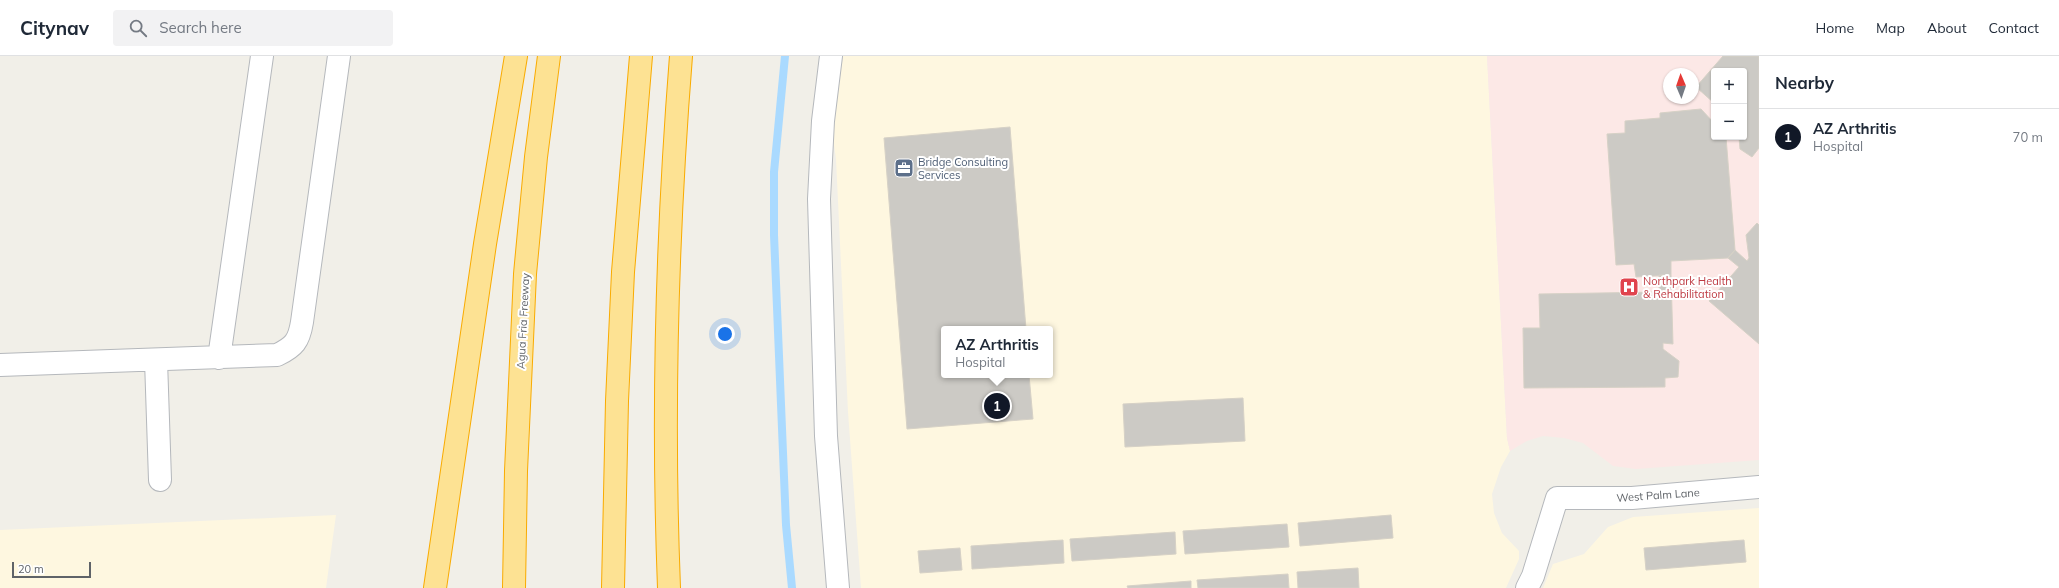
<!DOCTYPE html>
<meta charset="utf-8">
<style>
:root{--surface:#fff;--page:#f2f2f3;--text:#1f2937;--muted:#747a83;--line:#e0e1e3;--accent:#111827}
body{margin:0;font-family:Mulish,sans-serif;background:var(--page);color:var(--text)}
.controls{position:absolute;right:12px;top:12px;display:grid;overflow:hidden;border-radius:4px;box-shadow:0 1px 3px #0004}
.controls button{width:36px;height:36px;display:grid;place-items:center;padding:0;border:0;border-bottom:1px solid var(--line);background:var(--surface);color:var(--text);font:20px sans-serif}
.compass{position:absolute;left:1663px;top:12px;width:36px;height:36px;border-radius:50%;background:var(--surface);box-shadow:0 1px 3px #0004;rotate:358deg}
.scale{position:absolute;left:12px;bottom:10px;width:79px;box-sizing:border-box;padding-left:4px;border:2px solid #5f6368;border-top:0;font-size:11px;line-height:14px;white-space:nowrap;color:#5f6368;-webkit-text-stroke:3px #fff;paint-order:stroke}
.you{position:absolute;left:725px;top:278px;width:14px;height:14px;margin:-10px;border:3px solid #fff;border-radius:50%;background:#1a73e8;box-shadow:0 0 0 6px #1a73e833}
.badge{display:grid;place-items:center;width:26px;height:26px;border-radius:50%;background:var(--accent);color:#fff;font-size:13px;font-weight:700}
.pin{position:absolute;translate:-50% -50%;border:2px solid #fff;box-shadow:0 1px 4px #0006}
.popup{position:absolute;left:941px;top:270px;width:112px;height:52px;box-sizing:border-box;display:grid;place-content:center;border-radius:4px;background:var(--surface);filter:drop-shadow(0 1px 3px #0005);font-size:13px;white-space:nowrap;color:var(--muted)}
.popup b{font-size:15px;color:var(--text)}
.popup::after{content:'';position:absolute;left:50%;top:100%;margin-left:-8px;border:8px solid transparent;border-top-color:var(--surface)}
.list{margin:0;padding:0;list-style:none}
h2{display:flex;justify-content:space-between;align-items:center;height:52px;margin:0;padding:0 16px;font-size:17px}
h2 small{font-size:13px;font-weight:400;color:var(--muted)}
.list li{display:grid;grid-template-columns:26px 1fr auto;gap:12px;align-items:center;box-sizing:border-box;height:56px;padding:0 16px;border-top:1px solid var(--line)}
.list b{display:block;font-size:15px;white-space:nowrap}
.list p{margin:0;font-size:13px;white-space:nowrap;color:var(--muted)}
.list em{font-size:13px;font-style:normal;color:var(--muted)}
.icon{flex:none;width:22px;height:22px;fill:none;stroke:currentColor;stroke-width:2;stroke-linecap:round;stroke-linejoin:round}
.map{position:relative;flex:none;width:1759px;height:532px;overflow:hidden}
header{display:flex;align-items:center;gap:24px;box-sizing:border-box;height:56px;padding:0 20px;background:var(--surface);border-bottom:1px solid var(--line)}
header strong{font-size:19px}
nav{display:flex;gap:22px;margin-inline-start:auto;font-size:14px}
.search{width:280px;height:36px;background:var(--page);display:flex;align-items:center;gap:10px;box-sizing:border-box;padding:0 14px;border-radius:4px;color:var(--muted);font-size:15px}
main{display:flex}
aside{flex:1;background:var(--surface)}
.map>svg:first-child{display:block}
</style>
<header>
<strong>Citynav</strong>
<div class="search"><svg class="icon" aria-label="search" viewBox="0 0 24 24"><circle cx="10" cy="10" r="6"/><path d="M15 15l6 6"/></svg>Search here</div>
<nav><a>Home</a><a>Map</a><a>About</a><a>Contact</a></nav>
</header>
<main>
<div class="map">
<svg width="1759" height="532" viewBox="0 0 1759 532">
<rect width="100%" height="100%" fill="#f1efe8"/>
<!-- commercial -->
<path fill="#fef7e0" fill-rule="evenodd" d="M843 0H1487L1507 382 1510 395 1501 411 1492 438 1494 457 1502 477 1519 495V503L1506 532H861L848 356 836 103 832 75ZM944 273H1050V319H944Z
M1759 452V532H1543L1553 508 1584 498 1608 471 1633 461Z
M336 459 326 532H0V474Z"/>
<!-- medical -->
<path fill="#fce8e6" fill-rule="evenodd" d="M1487 0H1759V404L1636 413 1613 410 1583 387 1564 382 1543 380 1527 385 1510 395 1507 382ZM1714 15H1744V81H1714ZM1669 18H1693V42H1669Z"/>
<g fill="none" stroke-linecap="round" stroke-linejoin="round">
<!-- stream -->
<path stroke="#aadaff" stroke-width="8" d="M785 0 774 116V179L786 469 792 532"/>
</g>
<!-- building -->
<path fill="#cccac5" stroke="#d6d1c6" d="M1723 0H1759V92L1752 101 1740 93 1739 81H1744V15H1714V47L1696 31Z
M1701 53 1714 67V81H1726L1735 194 1728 202 1671 205V219L1636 221 1634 208 1616 209 1607 78 1625 77V65L1660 62V57Z
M1010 71 1026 273H944V319H1029L1033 363 907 373 884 82Z
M1757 167 1759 169V288L1709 245 1739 211 1728 202 1735 194 1747 205 1749 202 1746 179Z
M1659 219H1671L1673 288 1663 287V293L1679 305 1678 321 1665 322V331L1524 332 1523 272H1540L1539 238 1659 236Z
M1243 342 1245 385 1125 391 1123 348Z
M1391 459 1393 482 1300 490 1298 467Z
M1287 468 1289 491 1185 498 1183 475Z
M1175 476 1176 498 1072 505 1070 483Z
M1063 484 1064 507 972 513 971 490Z
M1744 484 1746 506 1646 514 1644 492Z
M960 492 962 514 920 517 918 495Z
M1358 512 1359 532H1298L1297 516Z
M1288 518 1289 532H1198L1197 524Z
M1191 525V532H1128L1127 530Z"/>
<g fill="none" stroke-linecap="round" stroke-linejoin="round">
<!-- minor casing -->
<g stroke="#b5b8bc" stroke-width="24">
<path id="minor" d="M831 0 823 65 819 143 826 380 838 532
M219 302 262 0
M156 304 160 424
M0 309 277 299C294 291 299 285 302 266L339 0
M1527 532 1533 520 1557 442H1632L1759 431"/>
</g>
<!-- highway casing -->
<g stroke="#f9ab00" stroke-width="24">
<path id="highway" d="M435 532 485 188 516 0
M514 532 516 415 525 218 536 101 549 0
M613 532 617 345 623 216 641 0
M669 532C662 354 667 177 681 0"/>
</g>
<!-- minor -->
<use href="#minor" stroke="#fff" stroke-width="22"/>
<!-- highway -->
<use href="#highway" stroke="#fde293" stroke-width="22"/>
</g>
<!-- icons -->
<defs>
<g id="office-square" transform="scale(1)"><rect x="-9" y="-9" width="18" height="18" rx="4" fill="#5c6f8a" stroke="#fff"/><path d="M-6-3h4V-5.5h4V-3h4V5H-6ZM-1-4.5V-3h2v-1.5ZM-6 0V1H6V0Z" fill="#fff"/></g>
<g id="hospital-square" transform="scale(1)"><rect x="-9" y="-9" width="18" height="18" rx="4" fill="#e0444e" stroke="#fff"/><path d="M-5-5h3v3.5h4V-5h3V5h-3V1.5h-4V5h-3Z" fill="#fff"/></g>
</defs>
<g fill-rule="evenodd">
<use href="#office-square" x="904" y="112"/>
<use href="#hospital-square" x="1629" y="231"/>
</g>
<g text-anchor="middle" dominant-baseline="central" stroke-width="4" stroke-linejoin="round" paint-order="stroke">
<!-- service labels -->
<g font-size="11" fill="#4e5e75" stroke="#fff" text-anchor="start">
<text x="918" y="106">Bridge Consulting<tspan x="918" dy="13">Services</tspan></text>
</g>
<!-- health labels -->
<g font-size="11" fill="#be3a42" stroke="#fff" text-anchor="start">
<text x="1643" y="225">Northpark Health<tspan x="1643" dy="13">&amp; Rehabilitation</tspan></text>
</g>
<!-- street labels -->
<g font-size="11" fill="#5f6368" stroke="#fff">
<text transform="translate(523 265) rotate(-87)">Agua Fria Freeway</text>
<text transform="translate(1658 439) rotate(-4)">West Palm Lane</text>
</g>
</g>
</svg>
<div class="controls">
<button>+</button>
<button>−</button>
</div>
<svg class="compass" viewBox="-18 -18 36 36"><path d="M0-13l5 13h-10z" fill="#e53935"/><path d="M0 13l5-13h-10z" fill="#747a83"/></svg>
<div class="scale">20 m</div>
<div class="you"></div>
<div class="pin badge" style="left:997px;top:350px">1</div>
<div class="popup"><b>AZ Arthritis</b>Hospital</div>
</div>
<aside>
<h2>Nearby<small></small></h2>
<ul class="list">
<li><span class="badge">1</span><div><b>AZ Arthritis</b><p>Hospital</p></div><em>70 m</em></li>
</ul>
</aside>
</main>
